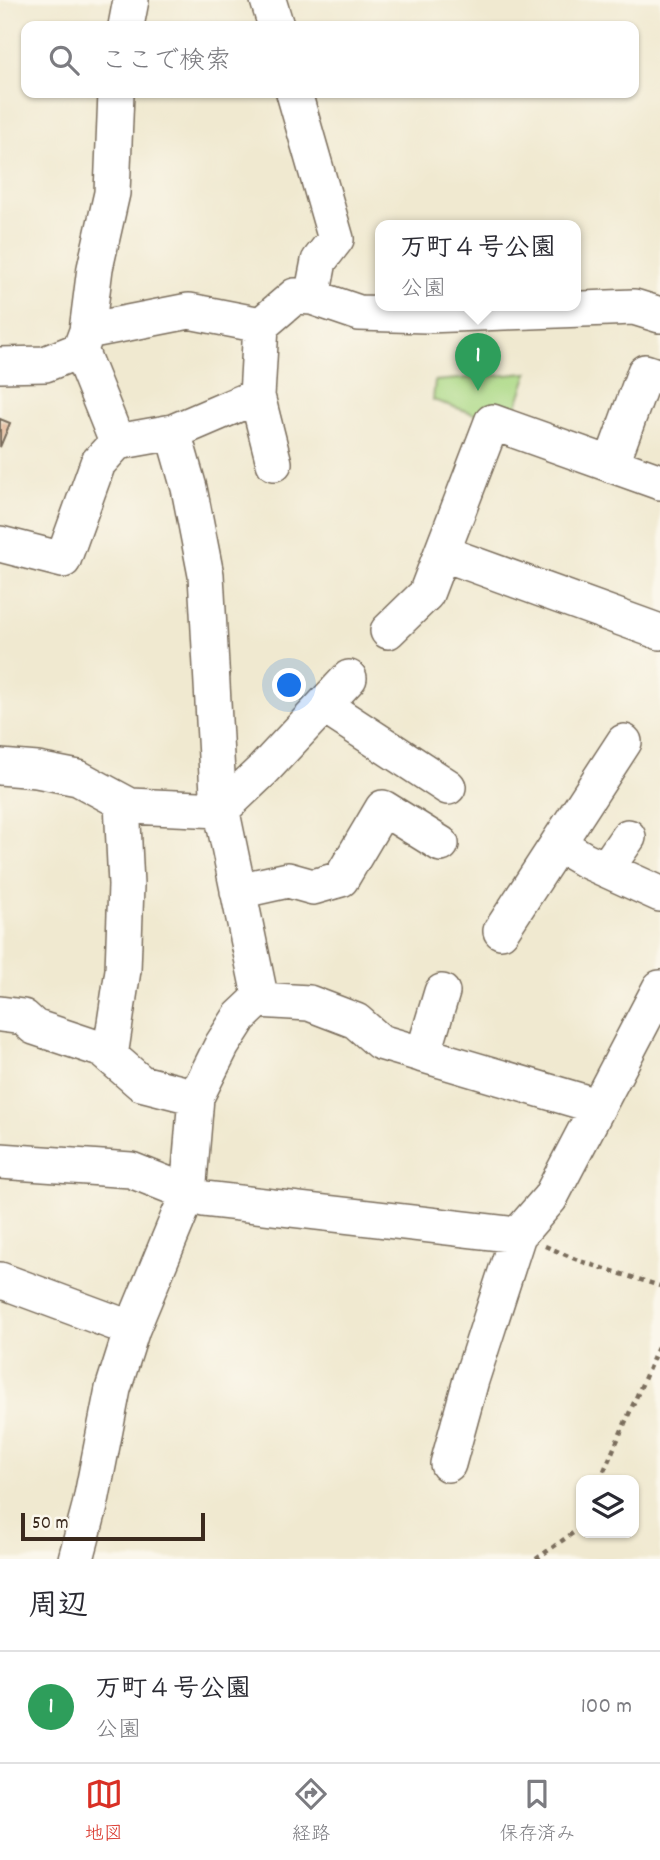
<!DOCTYPE html>
<html lang="ja">
<meta charset="utf-8">
<style>
:root{--surface:#fff;--page:#f7f7f7;--text:#2b2b33;--muted:#7c7c81;--line:#e1e1e2;--accent:#d93025}
body{margin:0;font-family:Dekko,"Klee One",sans-serif;background:var(--page);color:var(--text)}
.controls{position:absolute;right:21px;bottom:21px;display:grid;overflow:hidden;border-radius:14px;box-shadow:0 2px 5px #0004}
.controls button{width:63px;height:63px;display:grid;place-items:center;padding:0;border:0;border-bottom:2px solid var(--line);background:var(--surface);color:var(--text);font:35px sans-serif}
.scale{position:absolute;left:21px;bottom:18px;width:184px;box-sizing:border-box;padding-left:7px;border:4px solid #3b2a1e;border-top:0;font-size:19px;line-height:24px;white-space:nowrap;color:#3b2a1e;-webkit-text-stroke:5px #fbf7ec;paint-order:stroke}
.you{position:absolute;left:290px;top:686px;width:24px;height:24px;margin:-18px;border:5px solid #fff;border-radius:50%;background:#1a73e8;box-shadow:0 0 0 10px #1a73e833}
.badge{display:grid;place-items:center;width:46px;height:46px;border-radius:50%;background:var(--accent);color:#fff;font-size:23px;font-weight:700}
.pin{position:absolute;translate:-50% -58px;filter:drop-shadow(0 2px 4px #0008)}
.pin::after{content:'';position:absolute;top:37px;width:24px;height:21px;background:inherit;clip-path:polygon(0 0,100% 0,50% 100%)}
.popup{position:absolute;left:375px;top:220px;width:206px;height:91px;box-sizing:border-box;display:grid;place-content:center;border-radius:14px;background:var(--surface);filter:drop-shadow(0 2px 5px #0005);font-size:23px;white-space:nowrap;color:var(--muted)}
.popup b{font-size:26px;color:var(--text)}
.popup::after{content:'';position:absolute;left:50%;top:100%;margin-left:-14px;border:14px solid transparent;border-top-color:var(--surface)}
.list{margin:0;padding:0;list-style:none}
h2{display:flex;justify-content:space-between;align-items:center;height:91px;margin:0;padding:0 28px;font-size:30px}
h2 small{font-size:23px;font-weight:400;color:var(--muted)}
.list li{display:grid;grid-template-columns:46px 1fr auto;gap:21px;align-items:center;box-sizing:border-box;height:112px;padding:0 28px;border-top:2px solid var(--line)}
.list b{display:block;font-size:26px;white-space:nowrap}
.list p{margin:0;font-size:23px;white-space:nowrap;color:var(--muted)}
.list em{font-size:23px;font-style:normal;color:var(--muted)}
.icon{flex:none;width:38px;height:38px;fill:none;stroke:currentColor;stroke-width:2;stroke-linecap:round;stroke-linejoin:round}
.map{position:relative;flex:none;width:660px;height:1559px;overflow:hidden}
.search{position:absolute;background:var(--surface);box-shadow:0 2px 5px #0004;left:21px;right:21px;top:21px;height:77px;display:flex;align-items:center;gap:18px;box-sizing:border-box;padding:0 24px;border-radius:14px;color:var(--muted);font-size:26px}
.sheet{height:203px;background:var(--surface)}
nav{display:flex;justify-content:space-around;align-items:center;box-sizing:border-box;height:98px;border-top:2px solid var(--line);background:var(--surface);font-size:19px;color:var(--muted)}
nav a{display:grid;justify-items:center;gap:4px}
nav .on{color:var(--accent)}
.map>svg:first-child{display:block}
</style>
<div class="map">
<svg width="660" height="1559" viewBox="0 0 660 1559">
<rect width="100%" height="100%" fill="#fbf7ec"/>
<filter id="ink" filterUnits="userSpaceOnUse"><feTurbulence type="fractalNoise" baseFrequency=".0143" numOctaves="2"/><feDisplacementMap in="SourceGraphic" scale="14" xChannelSelector="R" yChannelSelector="G"/><feConvolveMatrix kernelMatrix="1 2 1 2 8 2 1 2 1" color-interpolation-filters="sRGB"/></filter>
<filter id="wash" filterUnits="userSpaceOnUse"><feTurbulence type="fractalNoise" baseFrequency=".00686" numOctaves="4" result="noise"/><feDisplacementMap in="SourceGraphic" scale="28" xChannelSelector="R" yChannelSelector="G"/><feGaussianBlur stdDeviation="1.57" result="paint"/><feColorMatrix in="noise" values="0 0 0 0 0 0 0 0 0 0 0 0 0 0 0 0 0 1.4 0 .05"/><feComposite in="paint" operator="in"/></filter>
<g filter="url(#wash)">
<rect width="100%" height="100%" fill="#f0e9d0"/>
<!-- green -->
<path fill="#abd985" stroke="#738252" stroke-width="2" d="M528 373 514 414 486 405 481 416 433 400 435 381Z"/>
<g id="blocks">
<!-- building -->
<path fill="#dda985" d="M0 419 10 423 0 447Z"/>
</g>
</g>
<g filter="url(#ink)">
<use href="#blocks" fill-opacity="0" stroke="#7a6d5c" stroke-width="2"/>
<g fill="none" stroke-linecap="round" stroke-linejoin="round">
<!-- minor casing -->
<g stroke="#7a6d5c" stroke-width="38">
<path id="minor" d="M268 0 276 26
M126 26 131 0
M116 93 112 193 95 268 87 331 80 350 117 442
M294 93 336 239 319 261 312 297
M87 331 189 311 261 325
M0 365 45 364 80 350
M274 463 257 396 261 325 295 296 312 297 359 313 427 315 634 307 660 315
M611 465 645 372 660 377
M0 544 63 560 98 463 117 442 173 432 257 396
M442 553 660 632
M388 631 426 594 492 422 660 482
M324 706 448 787
M0 767 37 770 78 778 130 806 221 810 263 770 349 678
M558 844 585 860 660 894
M606 869 628 837
M238 891 288 880 313 887 341 879 383 808 441 844
M501 931 624 742
M258 1000 309 1003 356 1021 380 1042 597 1106
M0 1014 23 1017 34 1027 103 1050 141 1083 196 1097
M423 1055 442 992
M110 1056 123 970 126 885 122 802
M0 1161 131 1170 204 1199 518 1235 550 1198 660 988
M0 1280 132 1329
M448 1464 471 1380 518 1235
M76 1559 90 1506 113 1389 132 1329 188 1194 196 1097 222 1045 240 1017 258 1000 259 991 218 793 206 575 189 488 173 432"/>
</g>
<!-- path -->
<path stroke="#7a6d5c" stroke-width="4.5" stroke-dasharray="5 5" stroke-linecap="butt" d="M545 1246 580 1261 660 1286
M600 1480 660 1343
M536 1559 580 1528 581 1524"/>
<!-- minor -->
<use href="#minor" stroke="#fff" stroke-width="35"/>
</g>
</g>
</svg>
<div class="controls">
<button><svg class="icon" aria-label="layers" viewBox="0 0 24 24"><path d="M12 4l9 5-9 5-9-5zM3 14l9 5 9-5"/></svg></button>
</div>
<div class="scale">50 m</div>
<div class="you"></div>
<div class="pin badge" style="left:478px;top:391px;background:#2e9e5b">1</div>
<div class="popup"><b>万町４号公園</b>公園</div>
<div class="search"><svg class="icon" aria-label="search" viewBox="0 0 24 24"><circle cx="10" cy="10" r="6"/><path d="M15 15l6 6"/></svg>ここで検索</div>
</div>
<section class="sheet">
<h2>周辺<small></small></h2>
<ul class="list">
<li><span class="badge" style="background:#2e9e5b">1</span><div><b>万町４号公園</b><p>公園</p></div><em>100 m</em></li>
</ul>
</section>
<nav>
<a class="on"><svg class="icon" aria-label="map" viewBox="0 0 24 24"><path d="M3 6l6-2 6 2 6-2v14l-6 2-6-2-6 2zM9 4v14M15 6v14"/></svg>地図</a>
<a><svg class="icon" aria-label="directions" viewBox="0 0 24 24"><path d="M12 3l9 9-9 9-9-9zM9 14v-3h6M13 9l2 2-2 2"/></svg>経路</a>
<a><svg class="icon" aria-label="saved" viewBox="0 0 24 24"><path d="M7 4h10v16l-5-4-5 4z"/></svg>保存済み</a>
</nav>
